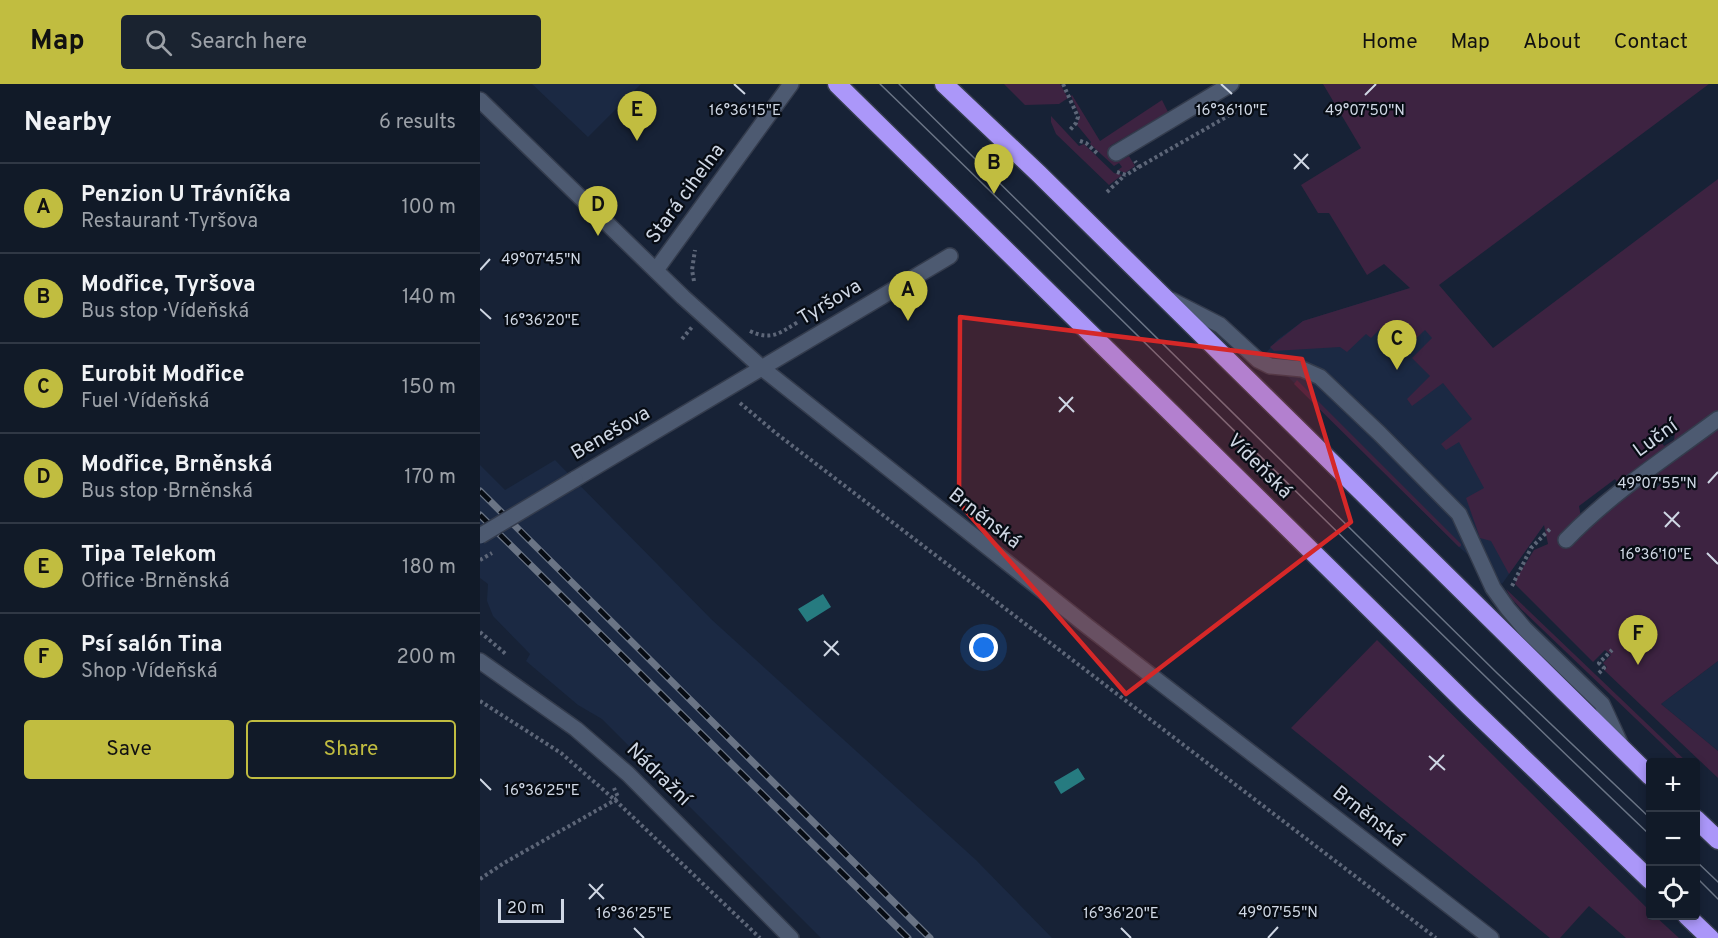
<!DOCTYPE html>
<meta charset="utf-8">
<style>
:root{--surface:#111a28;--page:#1a2330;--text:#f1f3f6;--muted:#9ca1a8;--line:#303845;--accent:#c1bd40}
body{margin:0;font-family:Overpass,sans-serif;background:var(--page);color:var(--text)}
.controls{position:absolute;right:18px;bottom:18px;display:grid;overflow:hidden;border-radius:6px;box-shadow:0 3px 9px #0003}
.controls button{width:54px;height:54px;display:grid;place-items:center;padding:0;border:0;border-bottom:2px solid var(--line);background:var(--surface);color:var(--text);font:30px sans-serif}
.scale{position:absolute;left:18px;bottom:15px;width:66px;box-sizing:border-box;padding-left:6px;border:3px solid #cfd7e4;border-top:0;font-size:16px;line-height:21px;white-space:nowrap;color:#cfd7e4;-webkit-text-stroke:4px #070c14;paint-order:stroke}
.you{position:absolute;left:504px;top:564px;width:21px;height:21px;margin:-15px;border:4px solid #fff;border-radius:50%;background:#1a73e8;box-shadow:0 0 0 9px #1a73e833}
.badge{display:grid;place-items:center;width:39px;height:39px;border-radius:50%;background:var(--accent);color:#111;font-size:20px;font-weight:700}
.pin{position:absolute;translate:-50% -50px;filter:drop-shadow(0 2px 3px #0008)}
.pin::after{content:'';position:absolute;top:32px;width:21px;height:18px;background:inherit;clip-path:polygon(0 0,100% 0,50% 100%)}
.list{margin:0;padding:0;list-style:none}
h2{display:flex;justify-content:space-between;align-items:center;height:78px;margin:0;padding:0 24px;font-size:26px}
h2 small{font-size:20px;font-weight:400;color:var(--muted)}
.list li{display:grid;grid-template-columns:39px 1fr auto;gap:18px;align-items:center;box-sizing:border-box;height:90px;padding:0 24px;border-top:2px solid var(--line)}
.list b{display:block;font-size:22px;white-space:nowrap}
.list p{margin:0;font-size:20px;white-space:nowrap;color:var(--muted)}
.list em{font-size:20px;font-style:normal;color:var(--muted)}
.actions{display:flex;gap:12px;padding:18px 24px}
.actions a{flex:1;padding:14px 0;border:2px solid var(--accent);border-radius:6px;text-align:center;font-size:21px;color:var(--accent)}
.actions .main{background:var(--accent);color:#111}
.icon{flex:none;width:33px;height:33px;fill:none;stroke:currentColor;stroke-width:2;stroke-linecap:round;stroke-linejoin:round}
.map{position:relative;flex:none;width:1238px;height:854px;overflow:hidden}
header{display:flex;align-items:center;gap:36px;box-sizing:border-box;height:84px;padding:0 30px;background:var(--accent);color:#111}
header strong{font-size:28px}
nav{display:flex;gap:33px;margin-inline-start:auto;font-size:21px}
.search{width:420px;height:54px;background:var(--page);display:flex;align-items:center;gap:15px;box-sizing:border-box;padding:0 21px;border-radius:6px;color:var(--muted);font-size:22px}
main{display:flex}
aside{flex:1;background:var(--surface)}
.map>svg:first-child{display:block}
</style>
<header>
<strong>Map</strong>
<div class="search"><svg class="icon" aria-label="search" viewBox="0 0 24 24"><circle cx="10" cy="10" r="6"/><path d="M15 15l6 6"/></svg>Search here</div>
<nav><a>Home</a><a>Map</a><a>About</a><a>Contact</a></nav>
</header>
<main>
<aside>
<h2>Nearby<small>6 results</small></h2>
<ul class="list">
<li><span class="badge">A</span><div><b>Penzion U Trávníčka</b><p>Restaurant · Tyršova</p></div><em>100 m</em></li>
<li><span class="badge">B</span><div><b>Modřice, Tyršova</b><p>Bus stop · Vídeňská</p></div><em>140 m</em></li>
<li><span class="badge">C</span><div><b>Eurobit Modřice</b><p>Fuel · Vídeňská</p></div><em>150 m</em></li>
<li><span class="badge">D</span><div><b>Modřice, Brněnská</b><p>Bus stop · Brněnská</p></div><em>170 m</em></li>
<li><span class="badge">E</span><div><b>Tipa Telekom</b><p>Office · Brněnská</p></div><em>180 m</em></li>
<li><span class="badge">F</span><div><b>Psí salón Tina</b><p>Shop · Vídeňská</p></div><em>200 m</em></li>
</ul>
<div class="actions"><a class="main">Save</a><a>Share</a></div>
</aside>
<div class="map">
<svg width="1238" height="854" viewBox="0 0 1238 854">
<rect width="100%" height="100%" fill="#172236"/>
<!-- built -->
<path fill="#1b2943" d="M52 0H161L108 53Z
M950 198 1064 441 1022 500 979 463 785 270 797 256 823 237Z
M75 376 231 535 496 776 572 854H341L122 635 98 621 46 577 50 570 13 532 7 517 8 500 0 494V381L25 406Z
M1238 577V667L1181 620Z"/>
<!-- green -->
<path fill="#3d2341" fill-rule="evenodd" d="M524 0H580L588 14 579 20 545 21Z
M843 0H1229L959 201 1013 264 1238 95V330L1139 401 1135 395 1099 422 1101 433 1081 449 1089 459 1168 393 1176 404 1182 399 1175 388 1238 343V577L1181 620 1238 667V694L1124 586 1127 583 1123 579 1131 571 1125 566 1113 578 1035 500 1037 493 1054 466 1068 460 1064 441 1029 490 1011 457 1000 454 986 414 1004 404 979 358 966 366 961 360 992 335 963 299 932 322 927 315 950 292 932 274 952 254 945 246 924 266 902 243 891 254 886 250 867 268 860 263 794 267 790 263 823 237 930 204 904 180 887 191 849 129H838L821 101 881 64ZM1190 343 1195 349 1194 356 1184 362 1178 353Z
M592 11 620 57 682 16 688 28 630 62 639 77 649 72 655 82 645 89 638 86 642 83 639 79 634 82 610 60 611 58 597 41 600 32 591 12Z
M571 32 599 62 604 60 634 89 642 91 629 101 576 50 571 38Z
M817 296 981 460V462L979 463 814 300Z
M1026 505 1207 678H1201L1041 525 1031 514Z
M897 556 1170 827V832H1175L1199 854H1146L1109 822 1080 854H1070L811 644Z"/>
<!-- water -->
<path fill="#267b80" d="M343 510 351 523 327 538 318 525Z
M598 684 605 695 581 710 574 698Z"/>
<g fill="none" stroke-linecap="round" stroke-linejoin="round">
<!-- minor casing -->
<g stroke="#343c4d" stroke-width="18">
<path id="minor" d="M0 16 203 213 282 284 607 542 1011 854
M636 69 751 0
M176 186 311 0
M691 216 740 241 778 276 790 282 822 285 840 293 900 350 979 430 1013 504 1028 525 1045 545 1122 620 1140 659
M95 395 470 172
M1086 456C1131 409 1186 374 1238 335
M0 577 96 645 148 690 311 854"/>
</g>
<!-- highway casing -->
<g stroke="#343c4d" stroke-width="21">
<path id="highway" d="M357 0 989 622 1170 796
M464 0 559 90 1170 692
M1216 735 1238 756
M1207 832 1230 854"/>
</g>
<!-- path -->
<path stroke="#5d6678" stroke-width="4" stroke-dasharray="3 3" stroke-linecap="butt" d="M583 0 598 33 596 39 590 46
M600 57 606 59 618 70
M659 83 767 21
M637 88 646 91 659 83 655 77
M627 108 645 91
M214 197 212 186 215 166
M270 247C291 257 300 249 318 238
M202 255 212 243
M260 319 297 350 956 854
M1032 502 1051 464 1071 444
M0 548 27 571
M1119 589 1124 584 1119 579 1132 566
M0 617 81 669 135 716 280 854
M0 795 24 779 135 716 138 713 134 704"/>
<!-- minor -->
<use href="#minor" stroke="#4d5a71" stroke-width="15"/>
<!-- highway -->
<use href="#highway" stroke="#ab97f9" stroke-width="18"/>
<!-- tram -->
<path stroke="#6a7485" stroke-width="1.5" d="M400 0C658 249 910 504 1170 751
M419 0 1017 589 1170 734
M1216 777 1238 798
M1216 793 1238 815"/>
<!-- rail casing -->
<g stroke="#6a7485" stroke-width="7">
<path id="rail" d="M0 407 450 854
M0 431 428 854"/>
</g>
<!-- rail -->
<use href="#rail" stroke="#070c14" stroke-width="4.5" stroke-dasharray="14" stroke-linecap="butt"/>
<!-- minor-bridge casing -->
<g stroke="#343c4d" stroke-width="18" stroke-linecap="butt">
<path id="minor-bridge" d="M0 452 95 395"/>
</g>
<!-- path-bridge -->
<path stroke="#5d6678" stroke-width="4" stroke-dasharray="3 3" stroke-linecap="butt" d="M0 476 12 469"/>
<!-- minor-bridge -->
<use href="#minor-bridge" stroke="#4d5a71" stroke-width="15"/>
</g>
<!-- marked area -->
<path fill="#d62828" fill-opacity="0.2" stroke="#d62828" stroke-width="4.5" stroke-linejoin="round" d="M480 233 822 275 871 438 646 610 479 419Z"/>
<!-- ticks -->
<path fill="none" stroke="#cfd7e4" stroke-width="2" d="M254 0 265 10M741 0 752 10M885 11 896 0M814 70 829 85M814 85 828 70M0 186 10 175M0 225 11 235M579 313 594 328M579 328 593 313M1228 399 1238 388M1184 428 1200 443M1185 443 1199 428M1227 469 1238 480M344 557 359 571M344 572 358 557M949 672 965 686M950 686 964 671M0 695 11 706M109 800 124 815M109 815 123 800M154 844 164 854M641 844 651 854M788 854 798 843"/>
<g text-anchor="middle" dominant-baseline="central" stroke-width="4.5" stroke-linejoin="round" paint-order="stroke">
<!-- street labels -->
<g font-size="20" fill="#cfd7e4" stroke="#070c14">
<text transform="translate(206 110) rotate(-54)">Stará cihelna</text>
<text transform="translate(350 219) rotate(-31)">Tyršova</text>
<text transform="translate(131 350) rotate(-30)">Benešova</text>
<text transform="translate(1176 355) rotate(-36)">Luční</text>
<text transform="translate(779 383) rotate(45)">Vídeňská</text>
<text transform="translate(504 435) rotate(38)">Brněnská</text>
<text transform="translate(178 691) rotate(44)">Nádražní</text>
<text transform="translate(888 733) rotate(38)">Brněnská</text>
</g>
</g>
<g font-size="15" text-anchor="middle" fill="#cfd7e4" stroke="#070c14" stroke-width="4.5" stroke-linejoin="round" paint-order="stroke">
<text x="265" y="31">16°36'15"E</text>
<text x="752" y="31">16°36'10"E</text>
<text x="885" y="31">49°07'50"N</text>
<text x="61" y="180">49°07'45"N</text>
<text x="62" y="241">16°36'20"E</text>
<text x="1177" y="404">49°07'55"N</text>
<text x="1176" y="475">16°36'10"E</text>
<text x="62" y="711">16°36'25"E</text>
<text x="798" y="833">49°07'55"N</text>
<text x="154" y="834">16°36'25"E</text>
<text x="641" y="834">16°36'20"E</text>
</g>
</svg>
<div class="controls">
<button>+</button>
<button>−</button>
<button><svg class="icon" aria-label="locate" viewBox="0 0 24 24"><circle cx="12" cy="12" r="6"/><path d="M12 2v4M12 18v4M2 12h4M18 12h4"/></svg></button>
</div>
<div class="scale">20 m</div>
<div class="you"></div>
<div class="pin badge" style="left:428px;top:237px">A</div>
<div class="pin badge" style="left:514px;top:110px">B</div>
<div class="pin badge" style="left:917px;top:286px">C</div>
<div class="pin badge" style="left:118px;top:152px">D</div>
<div class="pin badge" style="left:157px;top:57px">E</div>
<div class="pin badge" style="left:1158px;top:581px">F</div>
</div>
</main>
